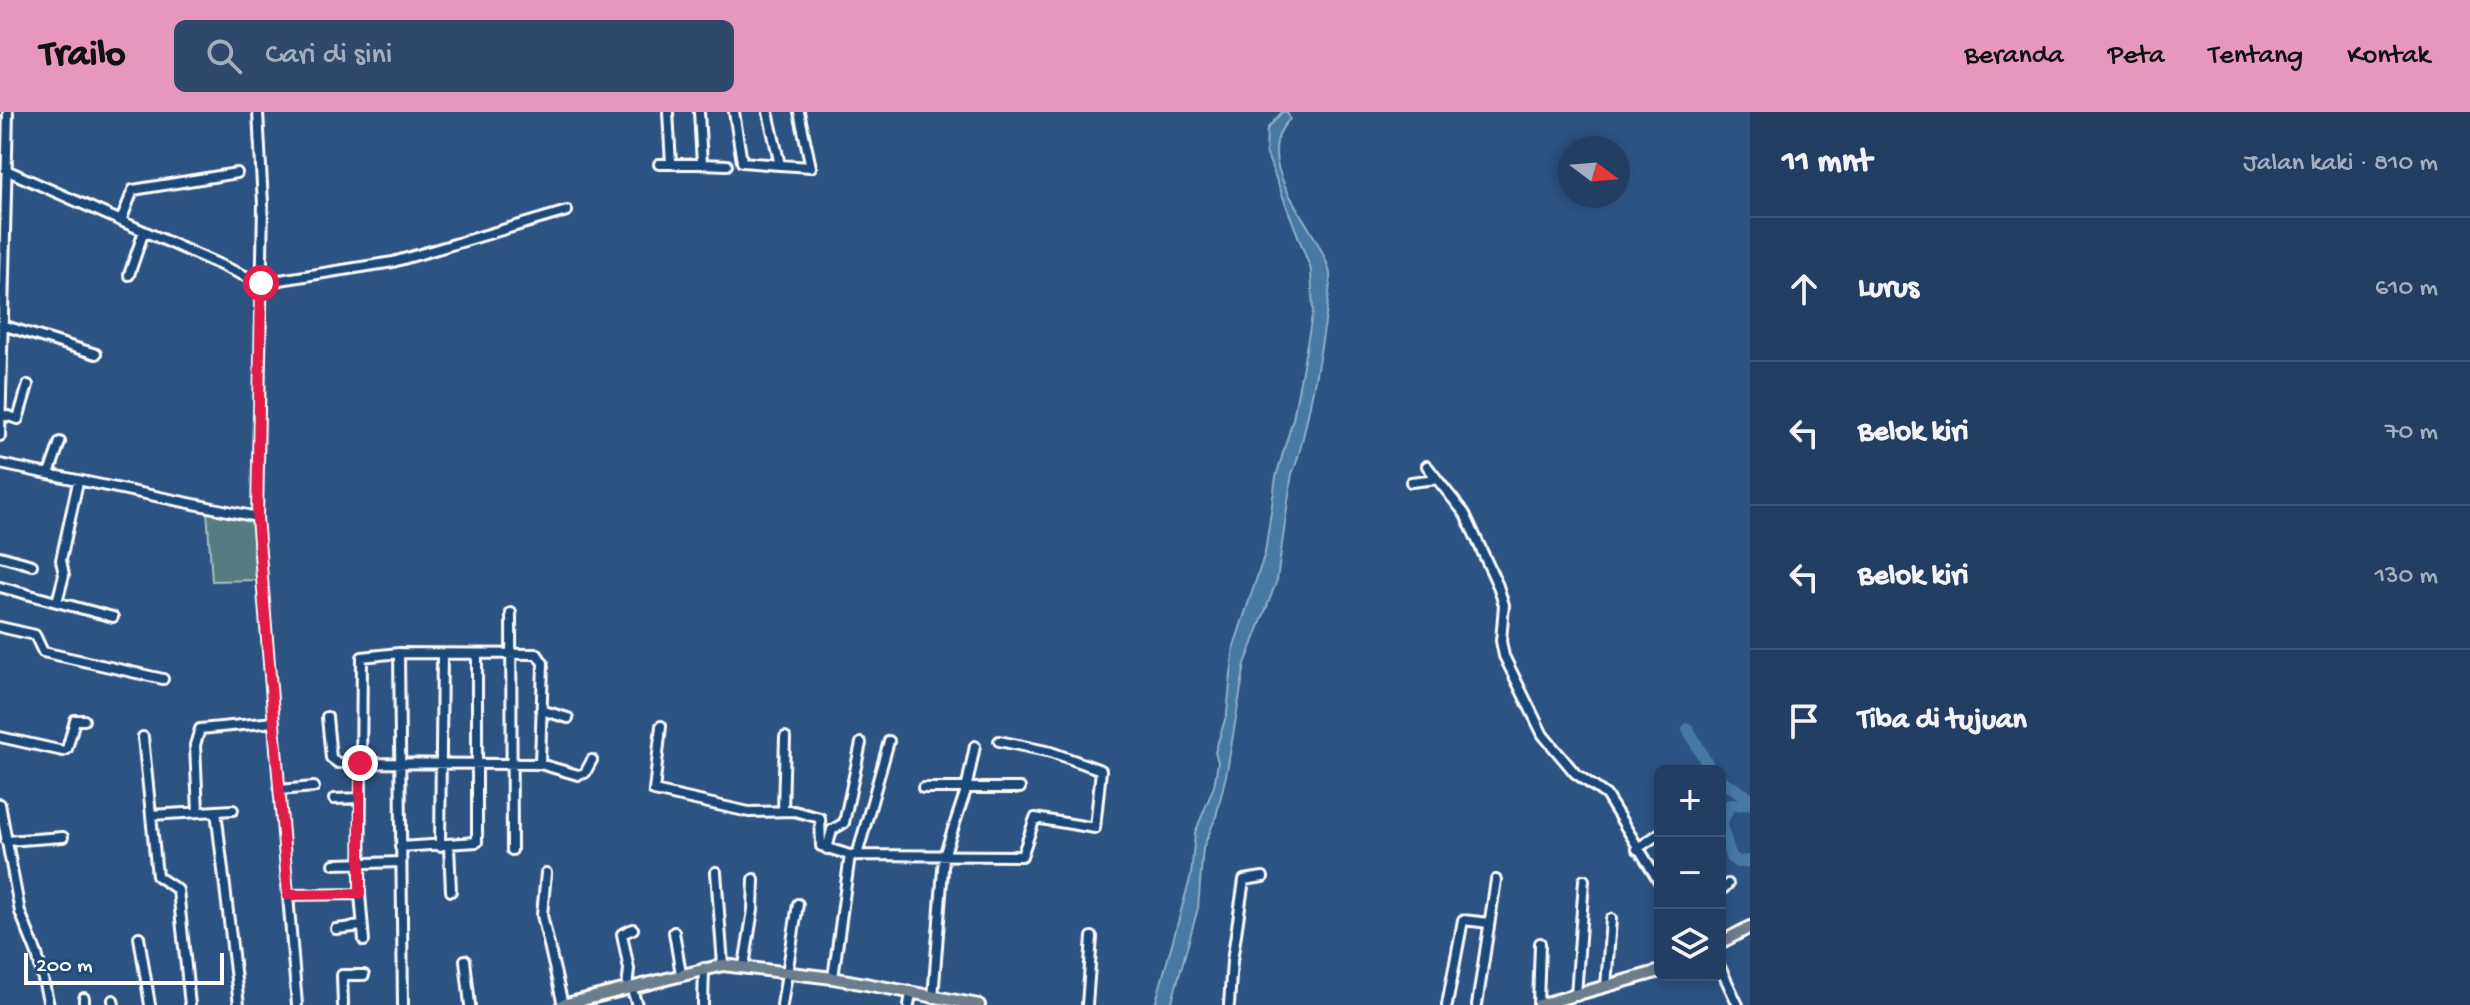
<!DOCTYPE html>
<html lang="id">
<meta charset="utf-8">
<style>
:root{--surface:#223e62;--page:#2e496b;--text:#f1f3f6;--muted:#a2aebe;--line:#3f5777;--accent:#e797bd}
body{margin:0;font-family:"Gochi Hand",sans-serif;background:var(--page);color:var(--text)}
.controls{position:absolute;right:24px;bottom:24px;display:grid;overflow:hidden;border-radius:12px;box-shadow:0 4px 12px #0003}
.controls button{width:72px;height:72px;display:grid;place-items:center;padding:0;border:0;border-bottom:2px solid var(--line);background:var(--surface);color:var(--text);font:40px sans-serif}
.compass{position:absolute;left:1558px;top:24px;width:72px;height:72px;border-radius:50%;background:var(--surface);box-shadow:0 4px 12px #0003;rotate:106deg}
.scale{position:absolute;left:24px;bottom:20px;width:200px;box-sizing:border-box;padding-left:8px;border:4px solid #fff;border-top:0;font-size:22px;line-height:28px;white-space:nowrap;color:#fff;-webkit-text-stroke:6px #1f4a7a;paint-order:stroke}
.stop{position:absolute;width:24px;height:24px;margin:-18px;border:6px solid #e11d48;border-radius:50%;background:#fff}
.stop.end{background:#e11d48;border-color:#fff;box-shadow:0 2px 8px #0008}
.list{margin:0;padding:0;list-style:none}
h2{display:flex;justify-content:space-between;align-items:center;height:104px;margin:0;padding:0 32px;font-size:34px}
h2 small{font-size:26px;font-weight:400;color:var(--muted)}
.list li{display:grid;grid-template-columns:52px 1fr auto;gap:24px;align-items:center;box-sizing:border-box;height:144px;padding:0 32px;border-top:2px solid var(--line)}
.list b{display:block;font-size:30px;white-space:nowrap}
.list em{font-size:26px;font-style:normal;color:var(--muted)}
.icon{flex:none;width:44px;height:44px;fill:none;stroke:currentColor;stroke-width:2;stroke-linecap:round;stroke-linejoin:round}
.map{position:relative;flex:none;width:1750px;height:893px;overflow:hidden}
header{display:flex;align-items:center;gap:48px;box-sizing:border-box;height:112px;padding:0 40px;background:var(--accent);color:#111}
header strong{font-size:38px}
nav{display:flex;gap:44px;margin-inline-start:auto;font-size:28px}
.search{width:560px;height:72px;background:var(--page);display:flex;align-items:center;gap:20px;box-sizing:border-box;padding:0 28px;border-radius:12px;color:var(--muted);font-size:30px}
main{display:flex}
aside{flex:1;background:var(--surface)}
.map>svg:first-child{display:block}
</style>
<header>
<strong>Trailo</strong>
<div class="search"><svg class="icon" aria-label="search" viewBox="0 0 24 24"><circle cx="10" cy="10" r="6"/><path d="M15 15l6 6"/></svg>Cari di sini</div>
<nav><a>Beranda</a><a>Peta</a><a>Tentang</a><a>Kontak</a></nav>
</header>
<main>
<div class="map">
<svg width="1750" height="893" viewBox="0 0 1750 893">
<rect width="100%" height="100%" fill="#2d5382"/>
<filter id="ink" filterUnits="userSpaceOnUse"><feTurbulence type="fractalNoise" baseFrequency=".0125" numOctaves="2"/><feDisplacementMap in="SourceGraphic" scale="16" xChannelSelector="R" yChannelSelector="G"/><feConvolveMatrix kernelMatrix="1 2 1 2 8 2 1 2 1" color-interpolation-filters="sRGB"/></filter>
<g filter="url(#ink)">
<!-- green -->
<path fill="#577c82" stroke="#abbec0" stroke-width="2" d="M207 398 256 408 261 468 212 469Z"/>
<!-- water -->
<path fill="#4679a3" stroke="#90afc8" stroke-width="2" d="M1282 0H1287L1290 7C1245 51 1321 115 1330 162 1333 179 1302 347 1292 361L1277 468 1245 552 1227 659 1216 705 1203 736 1198 796 1171 893H1155L1191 763 1195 721 1214 674 1218 650 1215 640 1227 601 1234 534 1265 441 1276 365 1293 307 1313 199 1311 158 1266 40 1267 17Z"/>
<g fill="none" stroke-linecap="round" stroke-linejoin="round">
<!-- river -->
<path stroke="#4679a3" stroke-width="12" d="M1688 617 1711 659
M1720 668 1750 686 1746 692 1729 693 1721 714 1731 745 1738 750 1750 749"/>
<!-- minor casing -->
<g stroke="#fff" stroke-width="14">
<path id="minor" d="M258 0 263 92 257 405 297 893
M668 0 671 52
M699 0 702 52 727 53
M734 0 742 50 780 53
M768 0 780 53 811 55 799 0
M659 52H702
M6 58 261 171 393 150 567 99
M121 109 133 78 237 61
M129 163 144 119
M2 213 96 242
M1 302 18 307 28 273
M0 324 8 0
M0 352 257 405
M1427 354 1437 367
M49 362 60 330
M1411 370 1437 367 1465 402 1498 474 1504 493 1501 529 1504 544 1543 623 1575 661 1606 683 1660 771
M0 444 32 453
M0 475 113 505
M57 490 64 463 61 448 78 370
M511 501 512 738
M0 515 35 523 43 540 163 567
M399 541 403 893
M541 598 568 606
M327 605 331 646 338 651 540 652 578 663 585 661 592 648
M661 614 654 679 749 700 794 699 820 706 821 734 850 743
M0 625 63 639 67 637 75 608H84
M143 625 151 703 233 698
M923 676H1020
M279 678 314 675
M334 687 361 686
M0 692 20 800 37 842 49 893
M216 699 239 893
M783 699 785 625
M198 700 195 633 200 617 274 610
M151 703 157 764 178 778 190 893
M6 729 63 725
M440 734 442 542
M449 734 451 779
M400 735 477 730V542
M827 737 832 718 844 711 861 631
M1637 737 1660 721
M858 740 889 629
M334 752 401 750
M716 760 723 853
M546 761 542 803 563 893
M1720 780 1728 772
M288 783 360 782
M336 817 362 814
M674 820 681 862
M139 825 150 893
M364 829 360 782 362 545 399 541 537 542 543 551 540 652
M465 848 470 893
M744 854 753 798 754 767
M1720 855 1738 893
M833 866 850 743 1022 744 1035 706 1095 716 1101 658 1051 640 999 629
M631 875 637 893
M1606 875 1611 807
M627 877 629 857 622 822 633 817
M1576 884 1584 768
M84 886V893
M933 886 944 744 966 678 975 634
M113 888 114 893
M343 893 342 863H364
M703 893 704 856
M782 893 798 792
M909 893 911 882
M1087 893 1092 825
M1229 893 1232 849 1244 768 1263 765
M1447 893 1463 808 1489 811
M1477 893 1496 768
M1538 893 1540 831"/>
</g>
<!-- major casing -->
<g stroke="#fff" stroke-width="16">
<path id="major" d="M1720 831 1750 815
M562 893 723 853 833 866 979 893
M1539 893 1660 859"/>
</g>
<!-- minor -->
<use href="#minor" stroke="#1f4a7a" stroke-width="8"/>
<!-- major -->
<use href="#major" stroke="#6c7d8b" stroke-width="10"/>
</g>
</g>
<g fill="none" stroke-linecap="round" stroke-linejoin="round" filter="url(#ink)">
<!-- route -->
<path stroke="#e11d48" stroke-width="10" d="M261 171 257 405 288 783 360 782V651"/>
</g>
</svg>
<div class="controls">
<button>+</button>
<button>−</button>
<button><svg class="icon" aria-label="layers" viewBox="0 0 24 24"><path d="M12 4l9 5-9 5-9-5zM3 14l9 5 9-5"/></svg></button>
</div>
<svg class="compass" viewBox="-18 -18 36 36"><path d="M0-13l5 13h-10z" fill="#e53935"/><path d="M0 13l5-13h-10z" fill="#a2aebe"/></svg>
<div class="scale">200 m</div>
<div class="stop" style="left:261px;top:171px"></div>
<div class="stop end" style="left:360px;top:651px"></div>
</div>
<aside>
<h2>11 mnt<small>Jalan kaki · 810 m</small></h2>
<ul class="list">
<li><svg class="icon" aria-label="ahead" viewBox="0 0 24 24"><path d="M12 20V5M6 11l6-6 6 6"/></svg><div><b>Lurus</b></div><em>610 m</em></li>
<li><svg class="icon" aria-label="left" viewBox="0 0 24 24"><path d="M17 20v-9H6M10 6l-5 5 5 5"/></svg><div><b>Belok kiri</b></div><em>70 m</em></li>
<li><svg class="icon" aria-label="left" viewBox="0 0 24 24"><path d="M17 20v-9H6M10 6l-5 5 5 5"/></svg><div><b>Belok kiri</b></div><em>130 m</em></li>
<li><svg class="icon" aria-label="arrive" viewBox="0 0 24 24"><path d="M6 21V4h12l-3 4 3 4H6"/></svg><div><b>Tiba di tujuan</b></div></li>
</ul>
</aside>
</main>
